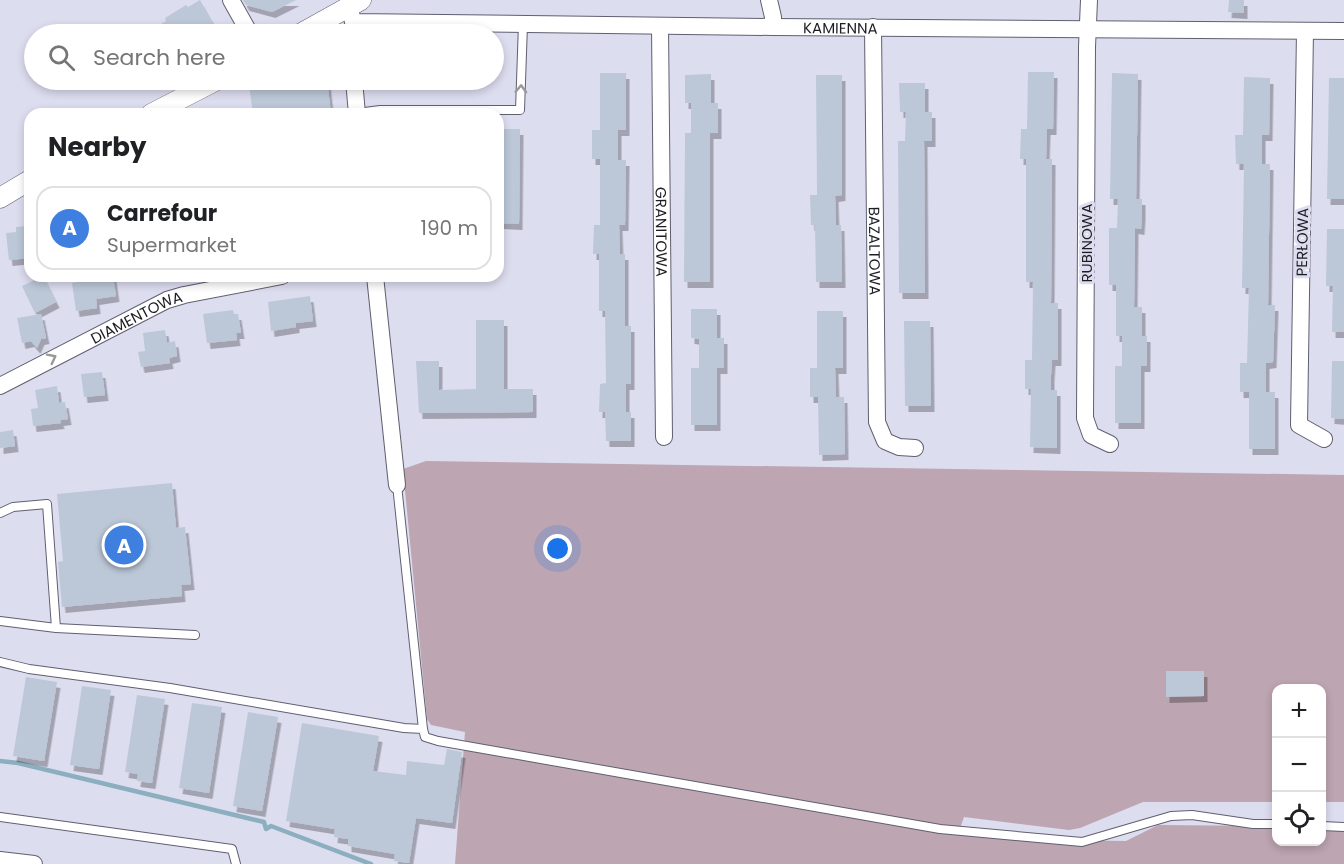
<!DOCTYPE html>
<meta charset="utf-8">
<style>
:root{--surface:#fff;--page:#f6f6f6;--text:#202124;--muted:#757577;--line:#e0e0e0;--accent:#528a25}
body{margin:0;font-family:Poppins,sans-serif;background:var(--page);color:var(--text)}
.controls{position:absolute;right:18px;bottom:18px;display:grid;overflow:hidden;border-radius:12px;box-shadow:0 3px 9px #0003}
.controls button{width:54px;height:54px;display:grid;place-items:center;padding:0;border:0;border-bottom:2px solid var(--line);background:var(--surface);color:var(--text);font:30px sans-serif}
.you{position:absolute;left:558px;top:549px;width:21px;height:21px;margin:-15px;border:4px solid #fff;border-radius:50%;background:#1a73e8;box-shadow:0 0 0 9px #1a73e833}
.badge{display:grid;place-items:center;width:39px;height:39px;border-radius:50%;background:var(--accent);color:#fff;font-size:20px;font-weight:700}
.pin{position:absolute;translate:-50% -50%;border:3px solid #fff;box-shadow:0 2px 6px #0006}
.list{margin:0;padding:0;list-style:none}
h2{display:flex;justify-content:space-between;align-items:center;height:78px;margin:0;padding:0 24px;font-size:26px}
h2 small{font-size:20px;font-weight:400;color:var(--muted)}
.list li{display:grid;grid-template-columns:39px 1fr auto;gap:18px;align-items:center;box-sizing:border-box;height:84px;margin:0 12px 12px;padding:0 12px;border:2px solid var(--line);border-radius:18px}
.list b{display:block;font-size:22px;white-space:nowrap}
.list p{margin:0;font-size:20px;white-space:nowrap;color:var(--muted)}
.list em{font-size:20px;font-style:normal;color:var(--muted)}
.icon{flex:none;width:33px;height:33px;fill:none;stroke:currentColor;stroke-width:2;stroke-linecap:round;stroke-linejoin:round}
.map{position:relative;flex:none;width:1344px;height:864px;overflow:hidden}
.search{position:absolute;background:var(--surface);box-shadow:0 3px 9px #0003;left:24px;top:24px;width:480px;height:66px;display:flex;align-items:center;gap:15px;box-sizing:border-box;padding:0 21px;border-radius:33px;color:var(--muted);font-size:22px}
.panel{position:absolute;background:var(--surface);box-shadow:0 3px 9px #0003;left:24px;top:108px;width:480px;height:174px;border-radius:18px}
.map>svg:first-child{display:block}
</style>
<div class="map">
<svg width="1344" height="864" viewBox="0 0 1344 864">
<defs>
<filter id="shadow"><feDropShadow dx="3.5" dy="6" stdDeviation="0" flood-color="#0004"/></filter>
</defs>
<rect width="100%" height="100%" fill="#ddddf0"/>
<!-- green -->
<path fill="#bda5b1" d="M426 461 1344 475V802H1322V688H1276V802H1143L1080 828 1069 830 964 817 960 828 1050 840 1126 841 1158 825 1276 826V842H1322V826L1344 827V864H455L465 732 431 725 427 719 403 469Z"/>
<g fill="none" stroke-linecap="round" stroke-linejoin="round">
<!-- stream -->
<path stroke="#8bafbe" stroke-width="4.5" d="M0 761 18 763 264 822 266 829 271 826 371 864"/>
</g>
<!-- building -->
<path fill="#bcc8d8" filter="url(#shadow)" d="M200 0 213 23 200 31 198 28 187 34H144L166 21 165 18 186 5 188 7Z
M243 0H296L272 12 246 5Z
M1229 0H1244V13L1228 12Z
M1028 72H1054L1053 129H1047L1046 159H1052L1051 303H1058V360H1052L1051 375V390H1057V448L1030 447 1031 389H1025V360H1032L1033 282H1026V159H1020L1021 129H1027Z
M600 73H626V130H618V160H626L625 225H619L620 254H625V326H631V384H626V412H631V441H606L605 412H599L600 384 606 383 605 311H599V254H593L594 225H600V159H592V130H600Z
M1112 73 1138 74 1136 199H1142V214L1141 229 1135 228 1134 307H1142V336H1147V366H1141V423H1115V366H1122V336H1116V285H1109V228H1117L1118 199H1110Z
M711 74V103H718V133H710V282H684L685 133H691V103H685V75Z
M816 75H842V195L835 196 836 225H841L842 282H816L815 225H811L810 195H817Z
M1244 77 1270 78 1269 135H1262V164H1270L1268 305H1275L1273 362 1266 363V392H1275V449H1249V392H1240V363H1247L1249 288H1242L1244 164H1236L1235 135H1243Z
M1329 78H1344V199H1327Z
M259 80H327L331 114H253L249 85Z
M899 83H925V112H932V141H924L925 293H899L898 141H905L906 112H900Z
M504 129H520L519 224 498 223V131H504Z
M27 226 30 258 9 260 6 233 16 232V227Z
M1327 229H1344V332H1332L1333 286H1326Z
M43 276 56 302 35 313 22 286Z
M92 276H113L116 296 96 299 97 308 76 311 72 283 93 279Z
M310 296 313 321 296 323V327L271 331 268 302Z
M691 309H717V338H724V368H717V425H691V368H699V339L691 338Z
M233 310 234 314H238L241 333H236L237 340 207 343 203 314Z
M817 311H843V368H835L836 397H844L845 454 819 455 818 397H810V368H817Z
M41 314 46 338 41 339 37 348 31 341 22 343 17 318Z
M476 320H504V389H533V412L419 413 416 361H439V390L476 389Z
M904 321H930L931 406H905Z
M165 330 167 343 175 341 177 356 169 358 170 363 141 367 138 352 145 351 143 333Z
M1332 361H1344V419L1331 418Z
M102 372 105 395 84 397 81 374Z
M57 386 59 403 65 402 68 419 60 420 61 423 33 426 31 409 38 408 35 390Z
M13 430 15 446 0 448V432Z
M172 483 176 528 185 527 191 584 181 585 182 596 62 607 58 562 63 561 57 494Z
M1166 671H1204V696L1166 697Z
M26 677 57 682 44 761 13 756Z
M82 686 111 690 99 769 70 765Z
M137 695 165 699 152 783 137 781 138 774 125 772Z
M192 703 222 707 209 793 179 788Z
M248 712 278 717 262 811 233 806Z
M302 723 379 736 373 771 406 775 407 761 444 765 447 749 462 752 452 823 416 818 409 863 394 861 395 854 348 846V839L334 837 335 829 286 821Z"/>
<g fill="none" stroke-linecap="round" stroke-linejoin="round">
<!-- service casing -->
<g stroke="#605f70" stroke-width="10">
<path id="service" d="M357 113 380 110H520L523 24
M0 513 13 507 47 504 56 628
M0 621 56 628 195 635
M0 662 29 669 170 688 404 728 423 729 397 485
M423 729 425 737 438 741 940 829 1082 842 1171 816 1192 815 1253 824H1276
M0 817 232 849 236 864
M1322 826 1344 827"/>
</g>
<!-- minor casing -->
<g stroke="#605f70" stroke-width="18">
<g id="minor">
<path d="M231 0 250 34"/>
<path id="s1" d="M348 0 353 22 773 27 1344 31"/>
<path d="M769 0 773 17V27"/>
<path d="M1089 0 1087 47 1085 418 1091 435 1110 444"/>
<path id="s2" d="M660 26 664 437"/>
<path id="s3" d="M873 27 877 422 885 441 899 447 915 448"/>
<path d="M1305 31 1299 425 1324 439"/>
<path d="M354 80 357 114"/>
<path d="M375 276 397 485"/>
<path id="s4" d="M0 386 167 300 184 295 282 276"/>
<path d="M0 860 34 864"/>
</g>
</g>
<!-- tertiary casing -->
<g stroke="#605f70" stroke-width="21">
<path id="tertiary" d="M300 34 361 0
M151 114 217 80
M0 198 30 180"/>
</g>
<!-- service -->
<use href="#service" stroke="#fff" stroke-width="8"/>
<!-- minor -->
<use href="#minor" stroke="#fff" stroke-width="16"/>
<!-- tertiary -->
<use href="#tertiary" stroke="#fff" stroke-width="20"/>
</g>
<!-- one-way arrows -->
<defs><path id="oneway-chevron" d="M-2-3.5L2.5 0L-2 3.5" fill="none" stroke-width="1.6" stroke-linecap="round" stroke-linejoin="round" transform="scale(1.5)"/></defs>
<g stroke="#99999c">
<use href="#oneway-chevron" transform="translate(521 89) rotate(-88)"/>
<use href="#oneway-chevron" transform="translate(52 358) rotate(-27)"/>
</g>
<g text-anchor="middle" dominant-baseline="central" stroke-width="6" stroke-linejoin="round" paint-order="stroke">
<!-- street labels -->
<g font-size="15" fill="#1c1c23" stroke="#ddddf0">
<text stroke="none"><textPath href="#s1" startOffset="510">KAMIENNA</textPath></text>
<text stroke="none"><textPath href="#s2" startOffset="206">GRANITOWA</textPath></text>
<text transform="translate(1302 242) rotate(-89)">PERŁOWA</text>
<text transform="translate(1086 243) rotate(-90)">RUBINOWA</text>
<text stroke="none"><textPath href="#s3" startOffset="224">BAZALTOWA</textPath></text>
<text stroke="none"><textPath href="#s4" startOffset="153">DIAMENTOWA</textPath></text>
</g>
</g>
</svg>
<div class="controls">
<button>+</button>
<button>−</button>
<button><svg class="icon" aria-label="locate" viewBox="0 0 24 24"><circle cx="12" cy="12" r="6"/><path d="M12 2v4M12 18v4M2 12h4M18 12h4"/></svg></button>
</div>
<div class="you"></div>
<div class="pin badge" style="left:124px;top:545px;background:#3f7fe0">A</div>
<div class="search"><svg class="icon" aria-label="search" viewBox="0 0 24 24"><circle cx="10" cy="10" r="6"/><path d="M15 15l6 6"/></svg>Search here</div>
<section class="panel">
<h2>Nearby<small></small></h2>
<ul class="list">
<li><span class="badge" style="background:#3f7fe0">A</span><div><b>Carrefour</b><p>Supermarket</p></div><em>190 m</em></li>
</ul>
</section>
</div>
